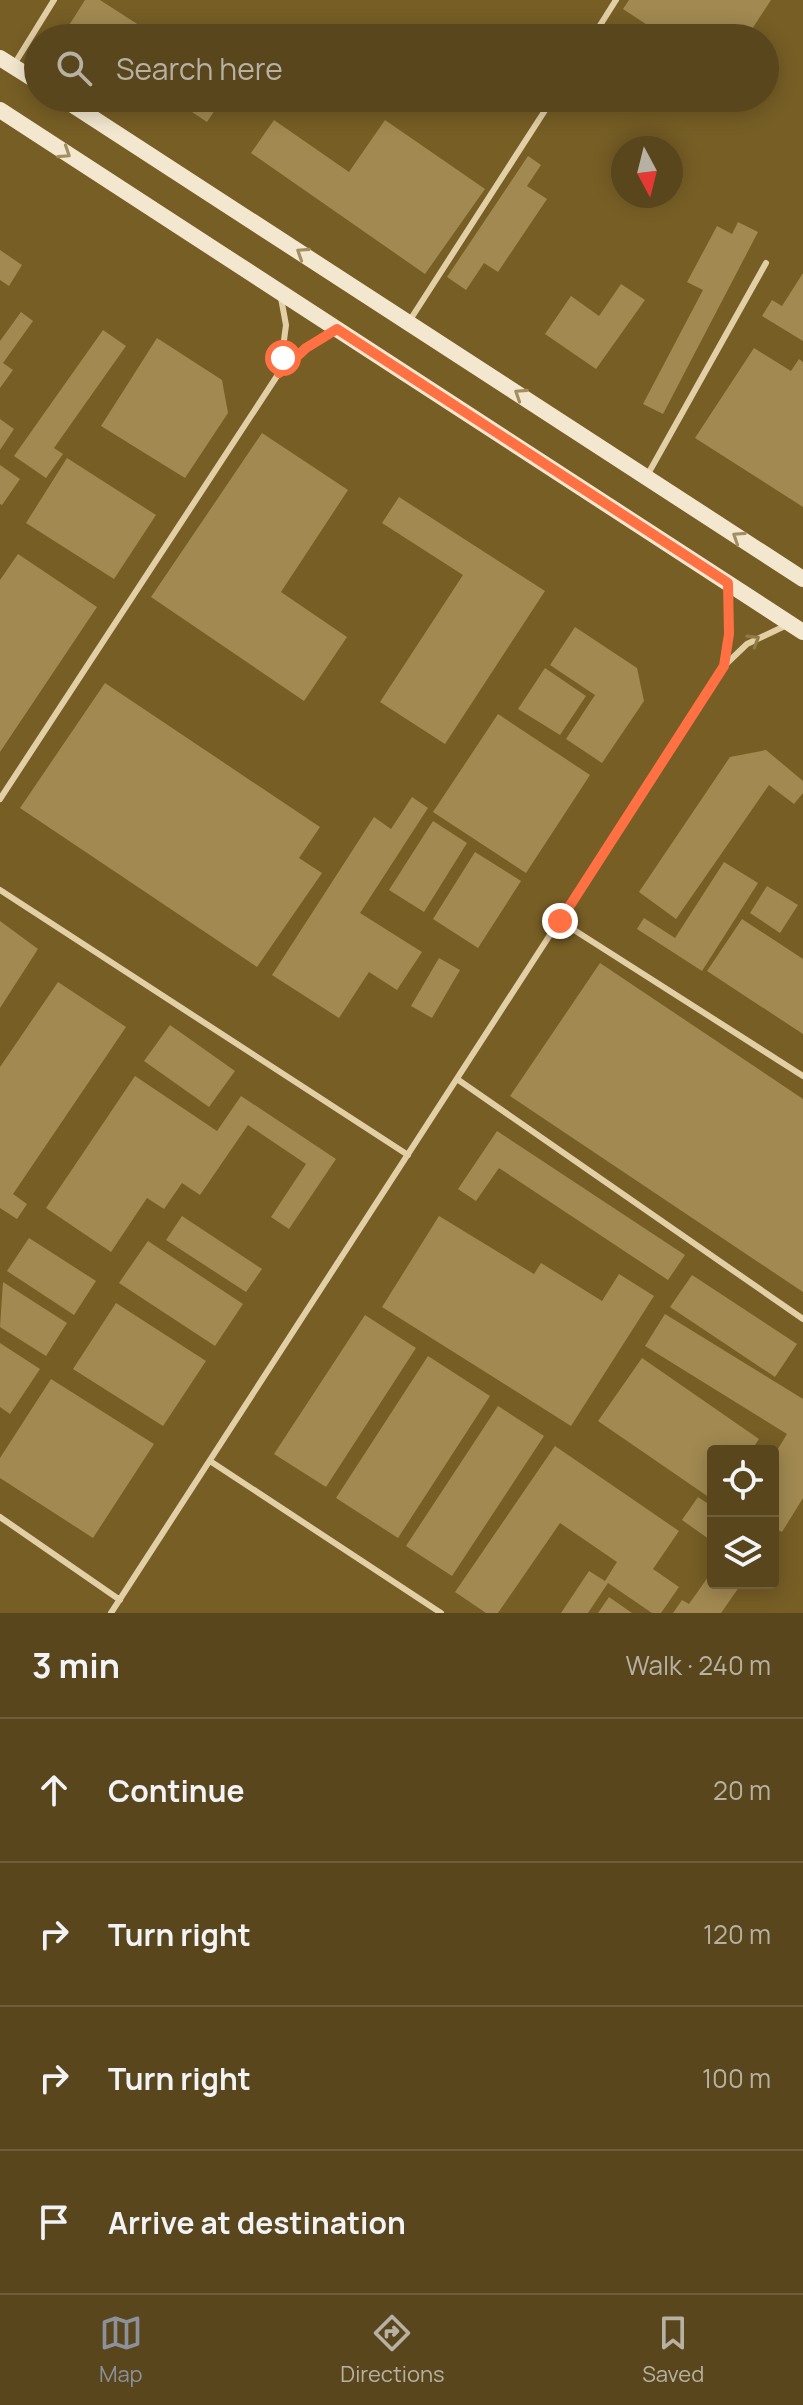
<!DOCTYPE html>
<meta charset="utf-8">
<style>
:root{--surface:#59461c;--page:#625029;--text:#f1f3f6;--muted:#b7b1a3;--line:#6e5e3b;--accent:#8c9099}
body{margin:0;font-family:Manrope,sans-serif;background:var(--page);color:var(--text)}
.controls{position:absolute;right:24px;bottom:24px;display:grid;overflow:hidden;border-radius:8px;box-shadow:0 4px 20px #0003}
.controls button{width:72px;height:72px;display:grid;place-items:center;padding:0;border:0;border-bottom:2px solid var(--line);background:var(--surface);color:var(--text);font:40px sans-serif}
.compass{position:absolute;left:611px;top:136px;width:72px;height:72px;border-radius:50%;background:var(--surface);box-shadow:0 4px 20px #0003;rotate:173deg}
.stop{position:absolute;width:24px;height:24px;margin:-18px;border:6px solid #ff7043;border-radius:50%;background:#fff}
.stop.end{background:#ff7043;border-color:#fff;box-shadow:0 2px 8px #0008}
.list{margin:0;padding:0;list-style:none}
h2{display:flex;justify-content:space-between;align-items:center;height:104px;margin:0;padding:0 32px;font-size:34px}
h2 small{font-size:26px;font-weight:400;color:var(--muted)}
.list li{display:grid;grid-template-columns:52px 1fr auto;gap:24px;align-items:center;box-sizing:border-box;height:144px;padding:0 32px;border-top:2px solid var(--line)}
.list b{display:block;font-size:30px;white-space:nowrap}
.list em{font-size:26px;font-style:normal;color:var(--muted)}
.icon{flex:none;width:44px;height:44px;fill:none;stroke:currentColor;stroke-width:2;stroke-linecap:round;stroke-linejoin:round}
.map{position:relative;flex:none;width:803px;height:1613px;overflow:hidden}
.search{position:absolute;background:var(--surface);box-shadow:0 4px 20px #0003;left:24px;right:24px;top:24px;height:88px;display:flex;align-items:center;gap:20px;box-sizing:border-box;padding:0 28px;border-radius:44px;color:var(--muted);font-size:30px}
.sheet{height:680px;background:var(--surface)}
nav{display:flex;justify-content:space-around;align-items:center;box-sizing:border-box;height:112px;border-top:2px solid var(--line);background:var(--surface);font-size:22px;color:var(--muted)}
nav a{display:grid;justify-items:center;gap:4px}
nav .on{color:var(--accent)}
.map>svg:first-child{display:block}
</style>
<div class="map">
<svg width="803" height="1613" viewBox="0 0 803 1613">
<rect width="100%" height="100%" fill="#775e25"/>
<!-- building -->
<path fill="#a28951" d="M85 0H100L159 38H79L66 30Z
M629 0H771L746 38H658L661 34 623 9Z
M171 98H223L207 122Z
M274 120 349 172 385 120 485 189 425 274 251 153Z
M528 156 541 165 527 186 547 199 498 272 484 263 466 290 447 277Z
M738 222 758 232 663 414 643 404 703 290 687 282 717 226 732 234Z
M0 250 22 265 9 286 0 280Z
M803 273V341L762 316 772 300 782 306Z
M621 284 645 300 596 369 545 334 571 296 599 316Z
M21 312 33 321 3 363 13 370 0 388V341Z
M103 330 126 346 54 448 63 454 46 478 14 456Z
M157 338 222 380 228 413 185 478 101 426Z
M754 348 791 371 799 359 803 362V507L695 438Z
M0 419 14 429 0 450Z
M262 433 348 490 281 592 347 637 304 701 151 597Z
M67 458 156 515 114 579 26 523Z
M0 465 20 479 2 505 0 504Z
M399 497 545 591 445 744 380 702 463 575 382 523Z
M18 554 97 607 0 752V580Z
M575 627 637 668 644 701 602 763 566 739 595 695 550 665Z
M545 668 586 696 560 735 518 709Z
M105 683 320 827 299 858 322 873 257 967 20 808Z
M498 714 590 775 526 873 433 812Z
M766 750 803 781V793L794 804 769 785 676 919 639 892 730 757Z
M412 797 428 808 360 913 422 952 397 990 369 972 339 1018 272 975 374 817 391 829Z
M433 821 467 843 424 912 389 890Z
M475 852 521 881 478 948 433 919Z
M724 862 758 883 702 971 637 929 644 918 675 938Z
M767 886 798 905 780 933 750 913Z
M742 919 803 959V1034L707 971Z
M0 921 38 949 0 1008Z
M439 958 460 970 432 1018 411 1006Z
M600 963 803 1099V1292L510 1096Z
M58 982 126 1027 13 1194 27 1204 17 1219 0 1208V1067Z
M170 1025 235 1071 209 1107 144 1061Z
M135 1076 217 1131 241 1096 336 1159 289 1229 271 1217 306 1164 248 1125 200 1195 182 1183 164 1209 147 1198 111 1252 46 1208Z
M497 1131 685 1255 668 1280 499 1168 476 1201 458 1189Z
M182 1216 262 1269 246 1292 166 1240Z
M439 1216 534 1274 541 1263 602 1301 619 1274 654 1296 571 1426 382 1307Z
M29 1238 96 1281 74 1315 7 1271Z
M148 1241 243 1304 215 1346 119 1283Z
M692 1275 797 1344 775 1377 670 1307Z
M3 1282 67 1323 46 1356 0 1327Z
M116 1303 206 1361 163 1426 73 1369Z
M665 1314 803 1399V1498L782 1532 773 1527V1457L787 1434 645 1346Z
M365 1315 416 1348 326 1487 274 1454Z
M0 1343 40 1369 10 1414 0 1407Z
M428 1356 490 1396 398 1538 336 1498Z
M642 1358 759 1439 751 1451H713V1500L598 1421Z
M51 1379 154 1444 93 1538 0 1478V1458Z
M498 1406 544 1436 452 1576 406 1546Z
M555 1446 679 1531 653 1569 679 1587 661 1613H652L608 1583 588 1613H561L589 1571 605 1581 617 1562 560 1523 498 1613H486L455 1592Z
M698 1497 713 1507V1542L682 1520Z
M713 1570V1583H742L721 1613H673L682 1600 689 1604Z
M609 1597 632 1613H598Z"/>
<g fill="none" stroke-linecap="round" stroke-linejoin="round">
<!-- service -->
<path stroke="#e3cfa6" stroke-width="6" d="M592 38 616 0
M15 63 54 0
M410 320 553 98
M280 370 286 325 281 298
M648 474 766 263
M725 662 729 634 728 586
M0 799 279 373 306 348 335 330
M0 890 408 1155
M560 921 803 1076
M457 1079 803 1319
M210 1461 441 1613
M0 1517 120 1600
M111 1613 724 666 747 644 787 625"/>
<!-- secondary -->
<path stroke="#f3e8cf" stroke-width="16" d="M0 58 38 82
M62 98 803 579
M0 110 803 632"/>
</g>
<!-- one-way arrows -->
<defs><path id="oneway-chevron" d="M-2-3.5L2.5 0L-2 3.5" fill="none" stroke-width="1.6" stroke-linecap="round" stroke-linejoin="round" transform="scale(2)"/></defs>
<g stroke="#a28e60">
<use href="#oneway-chevron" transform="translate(65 153) rotate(33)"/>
<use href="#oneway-chevron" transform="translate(302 253) rotate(-147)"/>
<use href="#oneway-chevron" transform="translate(520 394) rotate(-147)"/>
<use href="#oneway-chevron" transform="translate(738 537) rotate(-147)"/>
</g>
<use stroke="#927a45" href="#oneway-chevron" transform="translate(754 640) rotate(-32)"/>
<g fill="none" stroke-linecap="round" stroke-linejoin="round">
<!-- route -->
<path stroke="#ff7043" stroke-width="10" d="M283 358 279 373 306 348 337 329 728 583 729 634 724 666 560 921"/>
</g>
</svg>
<div class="controls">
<button><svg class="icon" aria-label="locate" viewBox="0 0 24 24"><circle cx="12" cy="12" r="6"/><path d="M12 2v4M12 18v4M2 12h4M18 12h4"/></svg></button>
<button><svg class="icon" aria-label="layers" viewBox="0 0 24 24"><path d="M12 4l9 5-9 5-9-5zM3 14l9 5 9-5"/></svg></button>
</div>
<svg class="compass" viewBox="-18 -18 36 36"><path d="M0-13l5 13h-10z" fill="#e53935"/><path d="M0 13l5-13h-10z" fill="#b7b1a3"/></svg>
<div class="stop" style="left:283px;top:358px"></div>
<div class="stop end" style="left:560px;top:921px"></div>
<div class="search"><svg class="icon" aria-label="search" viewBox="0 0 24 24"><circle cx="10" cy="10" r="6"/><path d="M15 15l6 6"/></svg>Search here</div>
</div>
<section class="sheet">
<h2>3 min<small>Walk · 240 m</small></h2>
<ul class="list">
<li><svg class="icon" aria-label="ahead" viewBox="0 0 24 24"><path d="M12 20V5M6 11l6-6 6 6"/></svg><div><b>Continue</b></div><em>20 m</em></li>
<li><svg class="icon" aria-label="right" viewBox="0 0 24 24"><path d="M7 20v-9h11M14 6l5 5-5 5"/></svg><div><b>Turn right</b></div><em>120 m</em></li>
<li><svg class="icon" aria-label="right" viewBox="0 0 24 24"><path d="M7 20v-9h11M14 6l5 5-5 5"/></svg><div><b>Turn right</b></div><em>100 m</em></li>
<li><svg class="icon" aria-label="arrive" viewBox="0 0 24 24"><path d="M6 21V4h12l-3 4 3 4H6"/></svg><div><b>Arrive at destination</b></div></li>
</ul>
</section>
<nav>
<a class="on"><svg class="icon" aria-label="map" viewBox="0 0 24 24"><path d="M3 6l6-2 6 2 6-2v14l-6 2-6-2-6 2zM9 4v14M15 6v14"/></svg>Map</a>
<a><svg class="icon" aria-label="directions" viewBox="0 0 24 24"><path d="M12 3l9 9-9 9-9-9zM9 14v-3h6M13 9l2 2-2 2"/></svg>Directions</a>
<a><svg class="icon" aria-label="saved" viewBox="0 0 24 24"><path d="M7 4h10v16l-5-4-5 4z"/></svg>Saved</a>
</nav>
